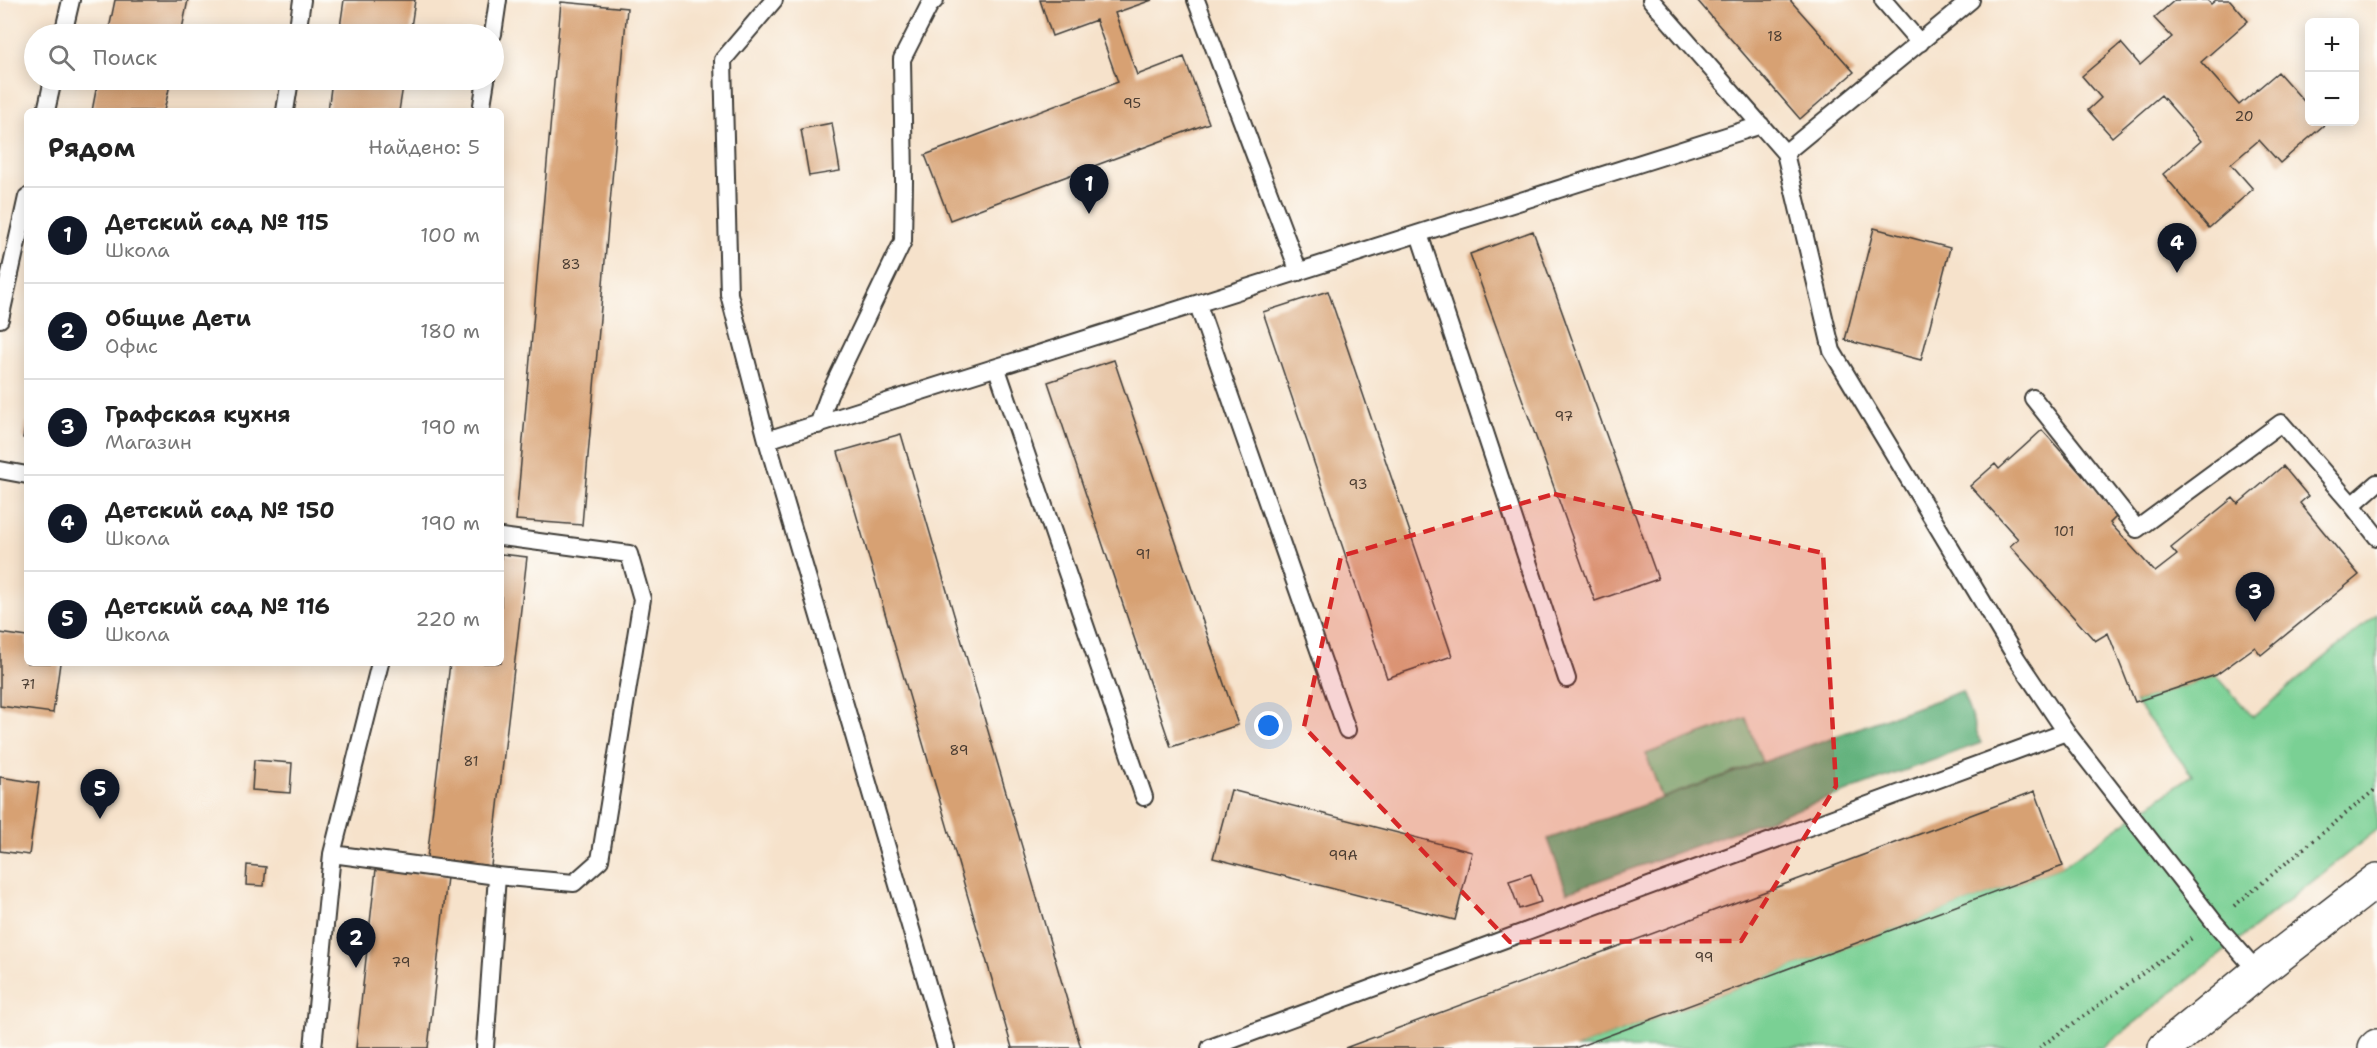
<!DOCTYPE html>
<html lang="ru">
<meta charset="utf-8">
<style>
:root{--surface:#fff;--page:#f6f6f6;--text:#222;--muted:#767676;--line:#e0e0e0;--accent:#111827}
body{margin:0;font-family:"Shantell Sans",sans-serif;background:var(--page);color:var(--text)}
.controls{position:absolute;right:18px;top:18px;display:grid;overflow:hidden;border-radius:9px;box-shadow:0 3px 15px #0003}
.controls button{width:54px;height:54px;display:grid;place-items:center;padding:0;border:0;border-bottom:2px solid var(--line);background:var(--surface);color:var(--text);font:30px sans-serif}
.you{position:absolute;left:1269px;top:726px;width:21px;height:21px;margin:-15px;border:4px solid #fff;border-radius:50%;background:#1a73e8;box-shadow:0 0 0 9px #1a73e833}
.badge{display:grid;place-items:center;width:39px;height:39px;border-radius:50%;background:var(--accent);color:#fff;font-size:20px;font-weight:700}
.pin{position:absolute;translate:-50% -50px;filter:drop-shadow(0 2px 3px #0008)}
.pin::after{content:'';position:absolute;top:32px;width:21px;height:18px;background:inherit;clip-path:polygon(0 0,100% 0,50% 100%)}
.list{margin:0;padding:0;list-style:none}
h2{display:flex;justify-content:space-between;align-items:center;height:78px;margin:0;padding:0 24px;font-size:26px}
h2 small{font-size:20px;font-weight:400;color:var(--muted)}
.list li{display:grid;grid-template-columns:39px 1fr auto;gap:18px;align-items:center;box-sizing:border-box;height:96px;padding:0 24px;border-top:2px solid var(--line)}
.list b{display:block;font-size:22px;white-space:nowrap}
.list p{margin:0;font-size:20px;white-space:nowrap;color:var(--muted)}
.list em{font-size:20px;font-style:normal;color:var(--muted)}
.icon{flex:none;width:33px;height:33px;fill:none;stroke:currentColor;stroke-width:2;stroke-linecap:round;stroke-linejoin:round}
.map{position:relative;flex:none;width:2377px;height:1048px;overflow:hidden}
.search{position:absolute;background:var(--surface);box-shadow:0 3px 15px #0003;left:24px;top:24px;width:480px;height:66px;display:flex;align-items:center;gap:15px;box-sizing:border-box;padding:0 21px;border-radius:33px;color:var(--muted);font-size:22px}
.panel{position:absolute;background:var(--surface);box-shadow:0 3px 15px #0003;left:24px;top:108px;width:480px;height:558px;border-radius:9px}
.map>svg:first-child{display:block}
</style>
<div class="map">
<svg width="2377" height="1048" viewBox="0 0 2377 1048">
<rect width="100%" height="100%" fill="#fdfcf7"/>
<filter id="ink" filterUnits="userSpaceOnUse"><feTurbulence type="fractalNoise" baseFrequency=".0167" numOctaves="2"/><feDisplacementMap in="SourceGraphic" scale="12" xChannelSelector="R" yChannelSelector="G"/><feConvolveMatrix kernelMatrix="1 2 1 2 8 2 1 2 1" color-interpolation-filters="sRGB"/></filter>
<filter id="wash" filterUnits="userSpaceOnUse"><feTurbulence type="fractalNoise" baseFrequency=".008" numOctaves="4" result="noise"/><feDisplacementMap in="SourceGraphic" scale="24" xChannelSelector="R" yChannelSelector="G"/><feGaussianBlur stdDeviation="1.35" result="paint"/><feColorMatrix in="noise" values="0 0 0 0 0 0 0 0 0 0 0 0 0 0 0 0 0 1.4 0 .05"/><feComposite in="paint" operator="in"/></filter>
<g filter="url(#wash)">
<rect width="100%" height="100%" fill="#f6e2cb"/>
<!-- green -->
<path fill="#7ad094" stroke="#4b7658" stroke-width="1.5" d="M2377 614V830L2103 1048H1575L2063 866 2192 775 2135 702 2216 675 2253 717Z
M1746 718 1762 762 1662 798 1646 754Z"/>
<!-- forest -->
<path fill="#63b27e" stroke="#40674d" stroke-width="1.5" d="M1962 691 1981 743 1567 892 1548 839Z"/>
<g id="blocks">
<!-- building -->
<path fill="#d7a173" d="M115 0H188L181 34H108Z
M344 0H415L410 34H339Z
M1040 0H1152L1115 13 1137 75 1184 57 1209 123 950 220 925 155 1118 82 1096 20 1052 36Z
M1697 0H1790L1854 72 1800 119Z
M2175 0H2207L2211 4 2216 0H2230L2248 21 2201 62 2239 105 2278 72 2310 108V122H2321L2324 125 2280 163 2259 140 2231 164 2253 189 2209 228 2163 174 2201 141 2161 95 2112 137 2088 110 2101 98 2082 76 2121 43 2140 65 2172 37 2154 18Z
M561 2 627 8 582 525 516 520Z
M98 80H171L164 111H92Z
M332 80H404L399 111H328Z
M832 123 840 171 809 176 801 129Z
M1874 228 1950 248 1921 360 1845 340Z
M1533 231 1658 579 1595 601 1470 254Z
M1328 291 1452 656 1387 678 1263 312Z
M1114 360 1238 725 1171 747 1048 382Z
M26 422H27V439L23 438Z
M2042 430 2118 515 2110 523 2155 572 2177 555 2171 548 2233 498 2238 504 2283 466 2308 496 2300 503 2359 575 2261 655 2255 647 2216 675 2135 702 2108 633 2095 641 2010 546 2018 539 1970 486 1995 464 1999 469Z
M901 434 1081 1048H1012L838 452Z
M501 554 527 557 491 866 427 858 450 663H501Z
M0 633 27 637V663H60L53 713 0 706Z
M254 760 292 763 290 793 252 790Z
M0 777 39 783 29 855 0 851Z
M1231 790 1472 852 1455 920 1213 858Z
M2035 791 2063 866 1575 1048H1345Z
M247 865 266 867 264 886 246 885Z
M376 869 447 877 428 1048H356Z
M1531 874 1541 902 1519 909 1509 881Z"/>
</g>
</g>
<g filter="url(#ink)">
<use href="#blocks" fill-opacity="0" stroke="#3d3a36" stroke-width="1.5"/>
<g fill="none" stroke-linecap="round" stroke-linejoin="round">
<!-- service casing -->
<g stroke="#3d3a36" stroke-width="20">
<path id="service" d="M774 0 723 60 729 294 767 440 1761 125
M1196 0 1299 272
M1651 0 1785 153 1971 0
M1883 0 1920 43
M63 34 71 0
M297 34 302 0
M493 34 498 0
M46 111 53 80
M285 111 290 80
M481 111 486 80
M1785 153 1832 351 2017 659 2066 732 2214 922 2258 972
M1419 234 1567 679
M1198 305 1347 730
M0 319 27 197
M997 369 1144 797
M2033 398 2137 529 2281 423 2352 505 2377 537
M818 425 829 395 903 241 904 181 902 59 929 6 935 0
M767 440 946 1048
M0 470 27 475
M2352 505 2377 483
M332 854 380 663
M497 876 574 883 600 860 642 599 629 554 501 537
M313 1048 332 854 497 876 485 1048
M1210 1048 2066 732"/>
</g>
<!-- tertiary casing -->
<g stroke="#3d3a36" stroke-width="36">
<path id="tertiary" d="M2165 1048 2258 972 2377 880"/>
</g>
<!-- trunk casing -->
<g stroke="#3d3a36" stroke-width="36">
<path id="trunk" d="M2375 1048 2377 1046"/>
</g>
<!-- path -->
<path stroke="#3d3a36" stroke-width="4" stroke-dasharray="1.5 4.5" stroke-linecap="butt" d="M2234 906 2377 788
M2039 1048 2192 938"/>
<!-- service -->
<use href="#service" stroke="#fff" stroke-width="16"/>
<!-- tertiary -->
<use href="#tertiary" stroke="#fff" stroke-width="33"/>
<!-- trunk -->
<use href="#trunk" stroke="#fff" stroke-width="33"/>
</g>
</g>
<!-- marked area -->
<path fill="#d62828" fill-opacity="0.2" stroke="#d62828" stroke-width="4.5" stroke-dasharray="12 8" stroke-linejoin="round" d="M1554 494 1823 553 1836 786 1741 941 1510 942 1304 727 1341 556Z"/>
<g text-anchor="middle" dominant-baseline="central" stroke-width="5" stroke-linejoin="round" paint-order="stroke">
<!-- number labels -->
<g font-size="14" fill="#4b3d32">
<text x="1775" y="36">18</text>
<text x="1132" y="103">95</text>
<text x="2244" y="116">20</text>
<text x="571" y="264">83</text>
<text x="1564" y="416">97</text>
<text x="1358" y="484">93</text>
<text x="2064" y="531">101</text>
<text x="1143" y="554">91</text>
<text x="28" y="684">71</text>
<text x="959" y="750">89</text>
<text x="471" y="761">81</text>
<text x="1343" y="855">99А</text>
<text x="1704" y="957">99</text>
<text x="401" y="962">79</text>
</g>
</g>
</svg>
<div class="controls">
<button>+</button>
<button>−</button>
</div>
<div class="you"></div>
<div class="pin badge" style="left:1089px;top:214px">1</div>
<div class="pin badge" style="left:356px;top:968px">2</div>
<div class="pin badge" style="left:2255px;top:622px">3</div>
<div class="pin badge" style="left:2177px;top:273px">4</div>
<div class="pin badge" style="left:100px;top:819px">5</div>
<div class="search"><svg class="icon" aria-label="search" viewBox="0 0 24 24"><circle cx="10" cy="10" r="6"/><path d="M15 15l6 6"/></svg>Поиск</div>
<section class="panel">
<h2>Рядом<small>Найдено: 5</small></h2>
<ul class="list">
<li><span class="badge">1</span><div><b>Детский сад № 115</b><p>Школа</p></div><em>100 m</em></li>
<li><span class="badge">2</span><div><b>Общие Дети</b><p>Офис</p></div><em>180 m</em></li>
<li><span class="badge">3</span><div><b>Графская кухня</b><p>Магазин</p></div><em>190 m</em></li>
<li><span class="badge">4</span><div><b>Детский сад № 150</b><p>Школа</p></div><em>190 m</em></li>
<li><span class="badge">5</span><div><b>Детский сад № 116</b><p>Школа</p></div><em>220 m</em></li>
</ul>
</section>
</div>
